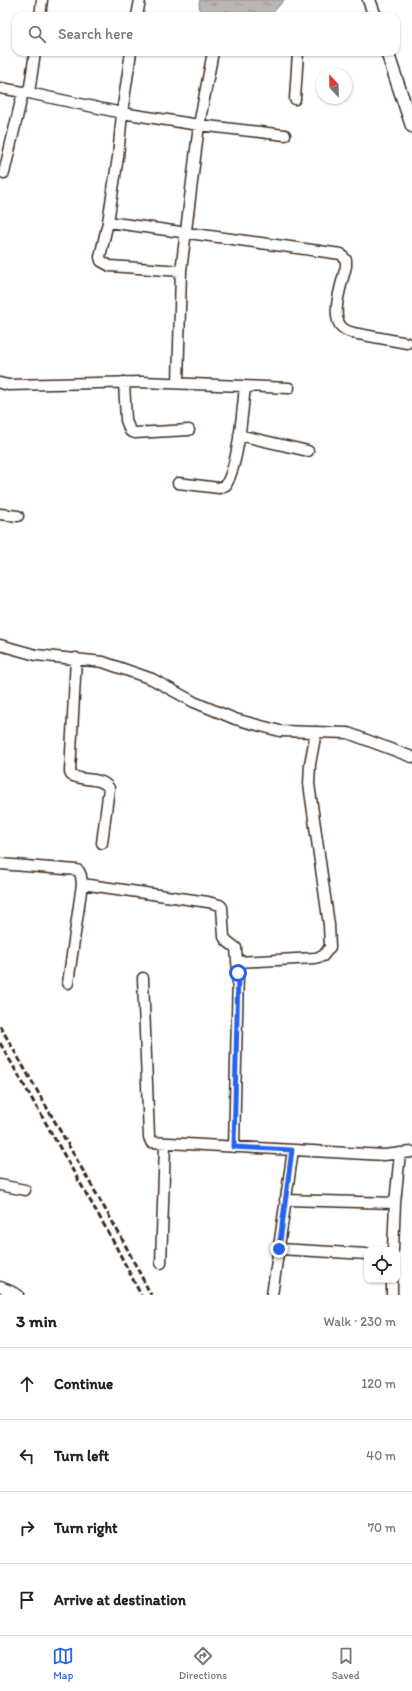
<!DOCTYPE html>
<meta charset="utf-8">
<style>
:root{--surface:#fff;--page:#f2f2f2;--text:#222;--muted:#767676;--line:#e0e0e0;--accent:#2563eb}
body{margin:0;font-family:Itim,sans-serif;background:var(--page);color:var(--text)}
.controls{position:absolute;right:12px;bottom:12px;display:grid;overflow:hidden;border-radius:8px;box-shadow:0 1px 3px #0004}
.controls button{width:36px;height:36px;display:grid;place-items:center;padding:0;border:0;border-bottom:1px solid var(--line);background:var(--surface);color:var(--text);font:20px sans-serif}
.compass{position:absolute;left:316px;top:68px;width:36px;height:36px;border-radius:50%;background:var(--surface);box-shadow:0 1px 3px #0004;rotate:338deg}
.stop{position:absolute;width:12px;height:12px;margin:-9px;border:3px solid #2563eb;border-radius:50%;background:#fff}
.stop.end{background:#2563eb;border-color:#fff;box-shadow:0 1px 4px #0008}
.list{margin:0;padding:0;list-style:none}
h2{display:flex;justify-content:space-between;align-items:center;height:52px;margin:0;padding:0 16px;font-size:17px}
h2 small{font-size:13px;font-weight:400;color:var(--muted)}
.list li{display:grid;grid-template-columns:26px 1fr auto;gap:12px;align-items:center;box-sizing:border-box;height:72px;padding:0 16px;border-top:1px solid var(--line)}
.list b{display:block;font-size:15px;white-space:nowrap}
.list em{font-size:13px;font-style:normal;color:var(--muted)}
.icon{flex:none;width:22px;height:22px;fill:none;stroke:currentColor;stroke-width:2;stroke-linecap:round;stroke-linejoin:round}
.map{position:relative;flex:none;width:412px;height:1295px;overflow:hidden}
.search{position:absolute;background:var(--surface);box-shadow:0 1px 3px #0004;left:12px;right:12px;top:12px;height:44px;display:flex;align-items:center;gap:10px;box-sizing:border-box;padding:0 14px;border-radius:12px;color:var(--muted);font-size:15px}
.sheet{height:340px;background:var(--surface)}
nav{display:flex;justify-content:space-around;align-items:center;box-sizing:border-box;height:56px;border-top:1px solid var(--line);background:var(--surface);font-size:11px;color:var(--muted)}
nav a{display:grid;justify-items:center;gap:2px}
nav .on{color:var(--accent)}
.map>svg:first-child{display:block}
</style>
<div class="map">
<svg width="412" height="1295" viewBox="0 0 412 1295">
<defs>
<pattern id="water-ripples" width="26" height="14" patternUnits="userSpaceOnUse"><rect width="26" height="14" fill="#bcb6b3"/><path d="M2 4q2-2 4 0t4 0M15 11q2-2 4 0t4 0" fill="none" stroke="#9a9491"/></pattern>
</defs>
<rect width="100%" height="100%" fill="#fff"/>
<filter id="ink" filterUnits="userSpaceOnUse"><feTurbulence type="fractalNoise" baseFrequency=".025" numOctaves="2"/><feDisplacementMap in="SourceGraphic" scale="8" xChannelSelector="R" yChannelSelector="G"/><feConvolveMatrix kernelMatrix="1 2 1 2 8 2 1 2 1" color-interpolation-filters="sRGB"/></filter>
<g filter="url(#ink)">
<!-- water -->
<path fill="url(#water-ripples)" stroke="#887e77" d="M200 0H284L270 16H201L199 3Z"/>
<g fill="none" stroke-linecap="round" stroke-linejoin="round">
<!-- minor casing -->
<g stroke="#3b2a1e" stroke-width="13">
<path id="minor" d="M40 16 42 0
M137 16 140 0
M35 52 29 93 122 113 131 52
M0 88 29 93
M295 99 298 52
M285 135 199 125 122 113 118 157 108 222 341 254 346 260V266C343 280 331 312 340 325 343 330 348 331 353 333L407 343
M4 173 23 92
M108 222 100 257 101 261 110 266 181 271 199 125 213 52
M124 382 126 420 130 431 135 433 189 430
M0 383 8 385 142 382 289 388
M178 383 181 271
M239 435 308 451
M178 483 219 488 226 485C239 462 242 413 245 387
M0 514 18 516
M0 645 36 655 103 662 152 679 194 702 235 719 280 731 348 733 412 757
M76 658 70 772 71 775C83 782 101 776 109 788L102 843
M0 864 77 870 79 871 81 876 82 884 208 902 220 905 222 907 224 937 227 941 236 948 238 973 234 1147
M237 962 315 958 323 956 330 947 329 925 309 784 310 764 316 732
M143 978 149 1137 151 1142 384 1155 412 1152
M68 983 82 884
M0 1185 25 1190
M285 1200 395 1203
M279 1249 367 1254
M393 1250 395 1203 400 1153
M161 1263 165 1144
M0 1287 8 1290 18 1295
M272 1295 293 1150
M392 1295V1280"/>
</g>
<!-- major casing -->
<g stroke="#3b2a1e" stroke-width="15">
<path id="major" d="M369 0 375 16
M387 52 412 126"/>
</g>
<!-- minor -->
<use href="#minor" stroke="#fff" stroke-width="10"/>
<!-- major -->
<use href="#major" stroke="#fff" stroke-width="12"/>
<!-- rail -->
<path stroke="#3b2a1e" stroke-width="3" stroke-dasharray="6 3" stroke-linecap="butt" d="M0 1026 120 1235 151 1295
M0 1043 111 1237 141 1295"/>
</g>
</g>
<g fill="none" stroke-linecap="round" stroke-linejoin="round" filter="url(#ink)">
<!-- route -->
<path stroke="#2563eb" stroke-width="5" d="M238 973 234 1147 292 1150 279 1249"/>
</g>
</svg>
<div class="controls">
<button><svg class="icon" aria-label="locate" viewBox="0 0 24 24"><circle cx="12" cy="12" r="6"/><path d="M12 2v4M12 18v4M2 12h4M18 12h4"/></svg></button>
</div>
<svg class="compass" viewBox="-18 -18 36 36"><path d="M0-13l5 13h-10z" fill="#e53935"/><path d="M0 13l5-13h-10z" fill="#767676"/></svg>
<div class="stop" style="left:238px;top:973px"></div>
<div class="stop end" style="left:279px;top:1249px"></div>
<div class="search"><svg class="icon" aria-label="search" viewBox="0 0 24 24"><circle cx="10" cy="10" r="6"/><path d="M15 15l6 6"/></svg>Search here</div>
</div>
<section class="sheet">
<h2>3 min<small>Walk · 230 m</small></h2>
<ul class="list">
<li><svg class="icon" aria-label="ahead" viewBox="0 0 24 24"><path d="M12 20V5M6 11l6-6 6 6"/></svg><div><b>Continue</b></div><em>120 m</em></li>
<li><svg class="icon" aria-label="left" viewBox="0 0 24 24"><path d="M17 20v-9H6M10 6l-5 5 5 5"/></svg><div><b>Turn left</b></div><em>40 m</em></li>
<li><svg class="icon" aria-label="right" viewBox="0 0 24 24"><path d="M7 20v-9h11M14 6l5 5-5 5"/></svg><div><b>Turn right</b></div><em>70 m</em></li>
<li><svg class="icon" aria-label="arrive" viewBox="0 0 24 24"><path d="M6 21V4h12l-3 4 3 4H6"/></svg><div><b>Arrive at destination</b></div></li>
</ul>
</section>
<nav>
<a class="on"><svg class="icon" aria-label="map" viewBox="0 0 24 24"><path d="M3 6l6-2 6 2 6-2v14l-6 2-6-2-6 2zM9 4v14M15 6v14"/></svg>Map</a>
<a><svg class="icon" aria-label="directions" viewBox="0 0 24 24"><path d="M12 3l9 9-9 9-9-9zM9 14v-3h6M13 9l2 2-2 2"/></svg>Directions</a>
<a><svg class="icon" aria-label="saved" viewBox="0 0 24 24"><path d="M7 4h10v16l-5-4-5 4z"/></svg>Saved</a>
</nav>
